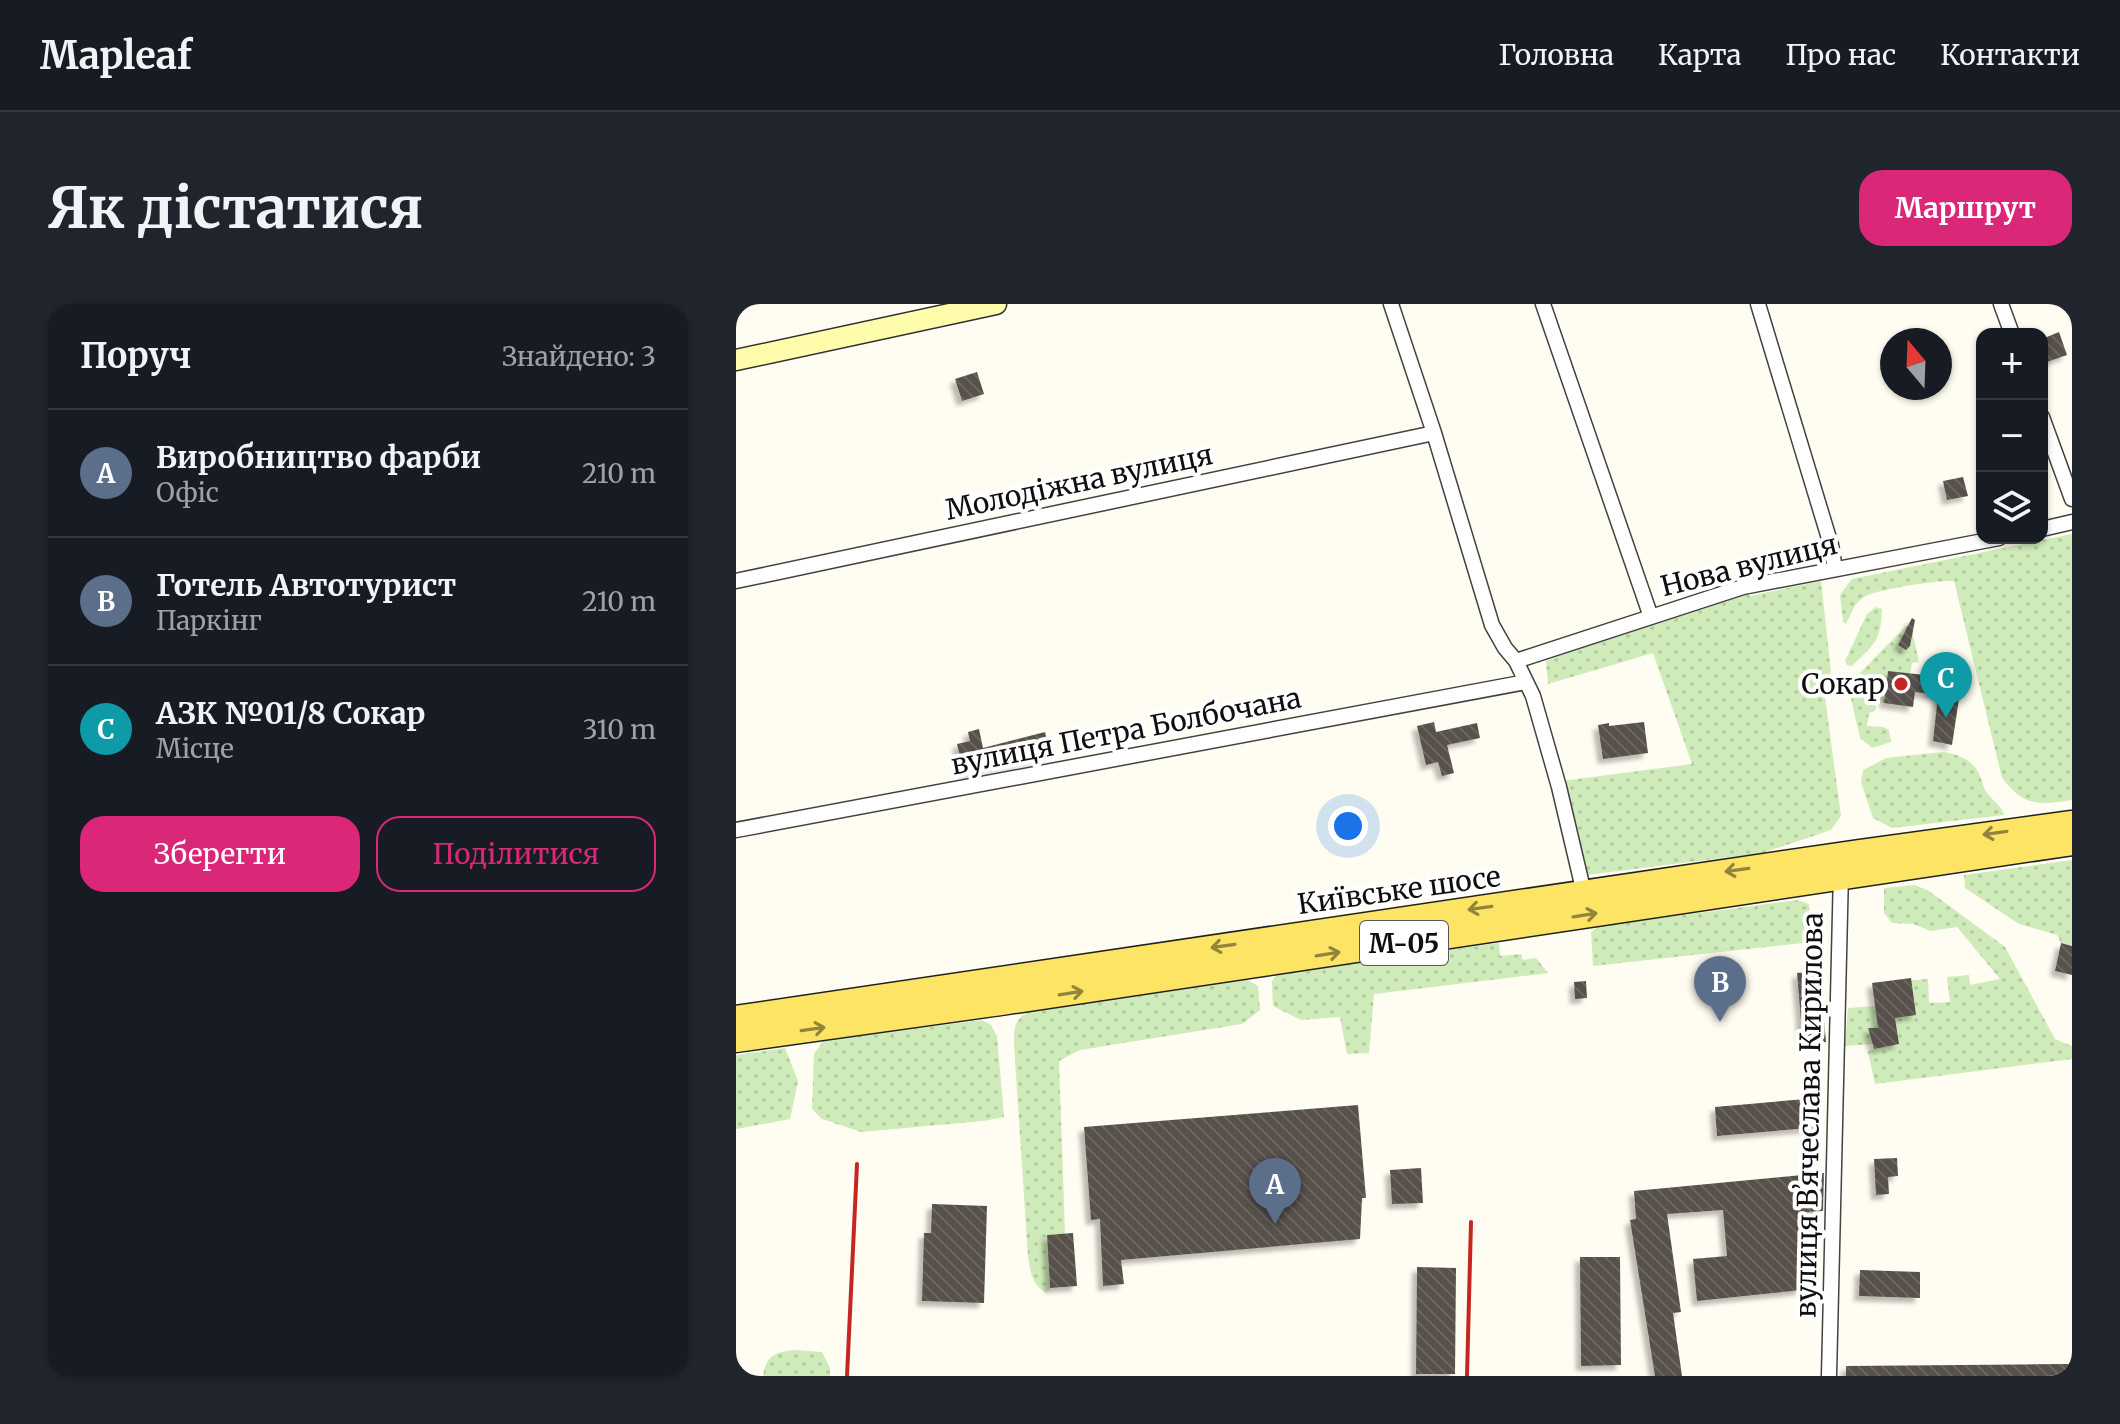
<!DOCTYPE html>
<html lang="uk">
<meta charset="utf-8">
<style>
:root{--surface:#171b24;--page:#20242c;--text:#f1f3f6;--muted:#9ea1a6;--line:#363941;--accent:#db2777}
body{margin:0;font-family:Merriweather,serif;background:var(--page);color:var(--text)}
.controls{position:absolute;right:24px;top:24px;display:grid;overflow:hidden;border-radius:16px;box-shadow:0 2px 6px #0004}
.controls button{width:72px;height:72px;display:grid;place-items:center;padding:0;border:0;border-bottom:2px solid var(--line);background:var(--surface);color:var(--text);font:40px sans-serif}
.compass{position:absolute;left:1144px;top:24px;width:72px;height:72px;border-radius:50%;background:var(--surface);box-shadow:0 2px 6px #0004;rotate:341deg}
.you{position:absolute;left:612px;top:522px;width:28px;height:28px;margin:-20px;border:6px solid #fff;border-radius:50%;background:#1a73e8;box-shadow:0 0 0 12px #1a73e833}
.badge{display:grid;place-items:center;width:52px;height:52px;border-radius:50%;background:var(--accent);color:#fff;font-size:26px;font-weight:700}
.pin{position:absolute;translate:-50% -66px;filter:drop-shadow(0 2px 4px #0008)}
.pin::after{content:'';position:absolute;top:42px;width:28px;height:24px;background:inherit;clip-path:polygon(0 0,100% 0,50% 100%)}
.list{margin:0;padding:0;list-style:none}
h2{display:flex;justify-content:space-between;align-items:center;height:104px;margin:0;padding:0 32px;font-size:34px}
h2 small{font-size:26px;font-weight:400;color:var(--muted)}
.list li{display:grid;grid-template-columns:52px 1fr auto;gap:24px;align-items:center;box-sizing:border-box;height:128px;padding:0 32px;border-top:2px solid var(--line)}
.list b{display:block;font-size:30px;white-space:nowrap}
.list p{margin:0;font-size:26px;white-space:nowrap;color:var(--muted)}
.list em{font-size:26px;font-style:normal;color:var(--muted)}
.actions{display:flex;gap:16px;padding:24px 32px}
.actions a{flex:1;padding:18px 0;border:2px solid var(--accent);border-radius:24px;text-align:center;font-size:28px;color:var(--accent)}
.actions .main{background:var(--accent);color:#fff}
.icon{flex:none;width:44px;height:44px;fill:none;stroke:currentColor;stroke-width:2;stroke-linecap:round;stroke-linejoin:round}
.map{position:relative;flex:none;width:1336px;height:1072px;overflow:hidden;border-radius:24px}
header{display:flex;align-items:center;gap:48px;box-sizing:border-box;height:112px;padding:0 40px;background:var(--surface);border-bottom:2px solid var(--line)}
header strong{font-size:38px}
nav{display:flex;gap:44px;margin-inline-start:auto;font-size:28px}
.intro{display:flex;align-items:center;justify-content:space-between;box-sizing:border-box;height:192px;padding:0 48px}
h1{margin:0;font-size:56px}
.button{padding:20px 36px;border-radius:24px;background:var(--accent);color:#fff;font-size:28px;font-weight:700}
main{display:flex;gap:48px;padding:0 48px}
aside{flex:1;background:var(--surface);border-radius:24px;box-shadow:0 2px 6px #0004}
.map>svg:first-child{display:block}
</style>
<header>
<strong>Mapleaf</strong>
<nav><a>Головна</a><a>Карта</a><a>Про нас</a><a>Контакти</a></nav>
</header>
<div class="intro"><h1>Як дістатися</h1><a class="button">Маршрут</a></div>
<main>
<aside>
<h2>Поруч<small>Знайдено: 3</small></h2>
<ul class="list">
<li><span class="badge" style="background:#5c6f8a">A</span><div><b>Виробництво фарби</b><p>Офіс</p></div><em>210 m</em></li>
<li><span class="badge" style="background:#5c6f8a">B</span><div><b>Готель Автотурист</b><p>Паркінг</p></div><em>210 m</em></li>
<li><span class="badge" style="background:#0f9aa8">C</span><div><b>АЗК №01/8 Сокар</b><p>Місце</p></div><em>310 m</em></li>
</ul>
<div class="actions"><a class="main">Зберегти</a><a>Поділитися</a></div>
</aside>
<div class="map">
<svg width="1336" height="1072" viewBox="0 0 1336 1072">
<defs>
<pattern id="grass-dots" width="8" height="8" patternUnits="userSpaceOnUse" patternTransform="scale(2)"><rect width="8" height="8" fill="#cfebb9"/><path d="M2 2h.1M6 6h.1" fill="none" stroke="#b1c89e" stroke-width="1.8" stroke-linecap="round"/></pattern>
<pattern id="building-back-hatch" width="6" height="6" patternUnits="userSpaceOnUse" patternTransform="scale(2)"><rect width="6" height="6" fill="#58514b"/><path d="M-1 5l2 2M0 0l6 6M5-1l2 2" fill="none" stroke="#6b6561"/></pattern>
<filter id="shadow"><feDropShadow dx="-5" dy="5" stdDeviation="2" flood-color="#0004"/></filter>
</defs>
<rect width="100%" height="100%" fill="#fffdf1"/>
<!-- grass -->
<path fill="url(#grass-dots)" d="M1336 230V496C1301 501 1289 503 1266 474L1218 277C1202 276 1141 285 1128 293 1117 300 1115 311 1110 320L1107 318 1104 291 1116 275Z
M1085 277 1095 368 1088 386 1105 512 1095 526 1026 549 851 571 826 477 956 460 917 349 812 380 810 357 919 315 1008 287 1014 292Z
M1140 303 1146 305C1145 338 1138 340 1116 362L1111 361 1109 357 1131 310Z
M1175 321 1183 358 1176 359 1174 370 1152 367 1148 399 1140 398 1139 407 1133 409 1131 422 1148 423 1153 426 1155 438 1136 444 1124 434 1114 390 1123 370 1170 322Z
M1206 448C1221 449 1239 457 1244 472 1247 479 1247 484 1252 490 1258 498 1265 501 1268 511L1156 524 1137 514 1125 478 1127 466 1150 454Z
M1336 556V642L1325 639 1321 631 1283 620 1229 584 1228 571Z
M1179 581 1193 587 1269 643 1319 735 1336 742V755L1139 780 1132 748 1138 745 1137 740 1109 742 1112 704 1139 702 1136 679 1192 675 1193 699 1214 698 1211 673 1233 671 1234 681 1264 675 1221 623 1194 627 1178 620 1156 619 1148 609V584Z
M1062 596 1073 600 1077 638 857 662 855 628 863 622Z
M763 639 764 652 785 650 787 656 800 654 812 669 638 690 633 749 611 750 604 713 565 716 537 702 536 677 542 669Z
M512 676 522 682 524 706 506 720 344 746 323 757 329 930 311 931 314 984 310 989C295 979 295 969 292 953L278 740C278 724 278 715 293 708Z
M246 716 255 721 261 732 268 813 247 817 125 828 86 815 76 805 78 750 88 736Z
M49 744 62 777 54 815 0 825V751Z
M58 1046 86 1048 94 1064V1072H27C30 1052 39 1048 58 1046Z"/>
<!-- building -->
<path fill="url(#building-back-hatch)" filter="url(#shadow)" d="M1323 28 1331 51 1311 58 1306 35Z
M241 68 248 90 226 97 219 75Z
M1227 173 1232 192 1211 196 1207 177Z
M1176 314 1179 316 1174 342 1170 346 1162 341Z
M1152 367 1226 375 1216 441 1197 437 1202 391 1179 388 1177 403 1148 399Z
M698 418 700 428 741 419 744 434 711 441 718 469 706 472 702 458 690 461 681 422Z
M908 418 912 449 867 455 862 421 873 419V422Z
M243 425 247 444 309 428 315 451 228 469 221 440 234 437 232 428Z
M1325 639 1336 642V671L1319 667Z
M1084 667 1090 738 1067 740 1061 669Z
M1175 674 1180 711 1159 714 1163 740 1138 745 1132 724H1142L1136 679Z
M850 677 851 694 839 695 838 678Z
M1081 794 1084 823 981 832 979 803Z
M622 801 630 894H626L624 935 385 956 388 980 367 982 364 915 355 916 348 823Z
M1161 854 1162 872 1152 873 1153 890 1140 891 1138 855Z
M685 864 687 899 656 900 654 866Z
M1088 869 1087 907 1070 908 1074 980 1065 981V986L961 997 957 955 991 952 987 906 931 910 945 1008 937 1009 946 1072H919L894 916 900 915 898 887Z
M196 900 251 902 248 999 186 997 188 929H195Z
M337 929 341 982 314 984 311 931Z
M844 953H884L885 1061 845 1062Z
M681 963 720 964 719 1070H680Z
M1124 966 1184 968V994L1123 992Z
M1336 1060V1072H1110V1062Z"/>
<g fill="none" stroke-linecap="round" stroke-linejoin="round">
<!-- street casing -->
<g stroke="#424242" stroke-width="17">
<path id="street" d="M655 0 698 129 756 321 769 344 780 357 797 392 823 483 848 589
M807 0 915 313
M1022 0 1095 241 1099 265
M1265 0 1276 30
M1306 113 1336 195
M1306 225 1336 218
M0 277 698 129
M780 357 1007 283 1263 234
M0 526 790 378
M1093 1072 1105 567"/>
</g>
<!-- secondary casing -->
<g stroke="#313131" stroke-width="23">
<path id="secondary" d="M0 56 260 0"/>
</g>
<!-- primary casing -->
<g stroke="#202020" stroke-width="27">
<path id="primary" d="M0 714 1123 548 1336 519
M0 736 265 699 1336 539"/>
</g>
<!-- street -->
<use href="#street" stroke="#fff" stroke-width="14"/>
<!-- secondary -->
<use href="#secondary" stroke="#fffcac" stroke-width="20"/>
<!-- primary -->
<use href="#primary" stroke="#fde464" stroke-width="24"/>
<!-- rail -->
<path stroke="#c52621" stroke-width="4" d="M111 1072 121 860
M731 1072 735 918"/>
</g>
<!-- one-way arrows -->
<defs><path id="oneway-shaft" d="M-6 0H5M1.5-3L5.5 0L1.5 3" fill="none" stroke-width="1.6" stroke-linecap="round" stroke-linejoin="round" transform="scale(2)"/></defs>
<g stroke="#92843e">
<use href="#oneway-shaft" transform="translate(1259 529) rotate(172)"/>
<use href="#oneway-shaft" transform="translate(1001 566) rotate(172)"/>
<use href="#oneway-shaft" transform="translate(744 604) rotate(172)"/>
<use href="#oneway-shaft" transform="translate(849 611) rotate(-9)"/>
<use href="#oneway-shaft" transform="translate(487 642) rotate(172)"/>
<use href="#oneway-shaft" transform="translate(592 650) rotate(-9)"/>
<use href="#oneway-shaft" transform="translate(335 689) rotate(-9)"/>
<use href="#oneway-shaft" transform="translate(77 725) rotate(-8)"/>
</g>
<!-- markers -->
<circle fill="#c52621" stroke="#fff" stroke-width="3" cx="1165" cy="380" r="8"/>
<g text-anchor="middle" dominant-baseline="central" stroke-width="8" stroke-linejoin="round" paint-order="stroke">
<!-- shield labels -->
<rect fill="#fff" stroke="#575757" stroke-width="2" x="624" y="617" width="88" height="44" rx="6"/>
<g font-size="26" font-weight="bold" fill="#0f0f0f">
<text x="668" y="639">М-05</text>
</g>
<!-- street labels -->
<g font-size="28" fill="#0f0f0f" stroke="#fff">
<text transform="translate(343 178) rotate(-12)">Молодіжна вулиця</text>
<text transform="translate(1013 261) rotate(-14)">Нова вулиця</text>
<text transform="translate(390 427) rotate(-11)">вулиця Петра Болбочана</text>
<text transform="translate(663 586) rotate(-8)">Київське шосе</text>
<text transform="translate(1073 811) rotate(-89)">вулиця Вʼячеслава Кирилова</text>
</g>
<!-- poi labels -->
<g font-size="28" fill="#0f0f0f" stroke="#fff" text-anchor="end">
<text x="1149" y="380">Сокар</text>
</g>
</g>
</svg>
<div class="controls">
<button>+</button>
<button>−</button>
<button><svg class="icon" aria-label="layers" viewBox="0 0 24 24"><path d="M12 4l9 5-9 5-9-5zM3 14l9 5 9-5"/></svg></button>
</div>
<svg class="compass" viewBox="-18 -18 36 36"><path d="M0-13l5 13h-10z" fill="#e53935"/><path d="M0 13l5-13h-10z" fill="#9ea1a6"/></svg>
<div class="you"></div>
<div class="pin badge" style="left:539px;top:920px;background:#5c6f8a">A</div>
<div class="pin badge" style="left:984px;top:718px;background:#5c6f8a">B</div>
<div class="pin badge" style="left:1210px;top:414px;background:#0f9aa8">C</div>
</div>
</main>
